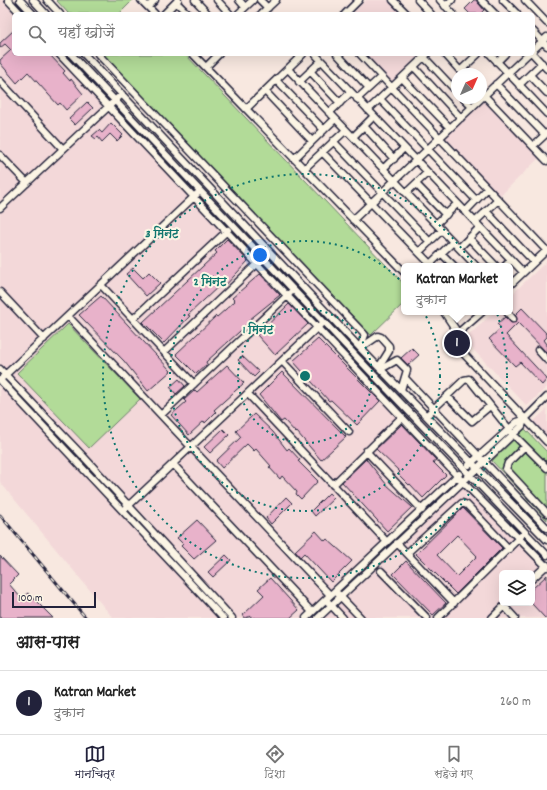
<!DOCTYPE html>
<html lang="hi">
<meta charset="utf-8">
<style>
:root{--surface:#fff;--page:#f6f6f6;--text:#222;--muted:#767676;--line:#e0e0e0;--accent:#22223b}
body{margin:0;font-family:Dekko,"Playpen Sans Deva",sans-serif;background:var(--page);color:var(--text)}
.controls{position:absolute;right:12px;bottom:12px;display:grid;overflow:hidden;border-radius:6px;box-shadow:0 4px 16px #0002}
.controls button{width:36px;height:36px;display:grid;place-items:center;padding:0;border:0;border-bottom:1px solid var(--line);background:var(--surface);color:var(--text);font:20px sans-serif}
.compass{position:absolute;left:451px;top:68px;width:36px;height:36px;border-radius:50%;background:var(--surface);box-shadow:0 4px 16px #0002;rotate:45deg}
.scale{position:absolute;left:12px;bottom:10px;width:84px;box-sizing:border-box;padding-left:4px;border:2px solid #22223b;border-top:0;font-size:11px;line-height:14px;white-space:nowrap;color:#22223b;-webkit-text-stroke:3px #fcf5e5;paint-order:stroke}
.you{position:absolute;left:260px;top:255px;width:14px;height:14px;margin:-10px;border:3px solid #fff;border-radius:50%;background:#1a73e8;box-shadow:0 0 0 6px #1a73e833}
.badge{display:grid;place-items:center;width:26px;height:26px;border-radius:50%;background:var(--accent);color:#fff;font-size:13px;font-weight:700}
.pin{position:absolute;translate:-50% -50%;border:2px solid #fff;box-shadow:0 1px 4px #0006}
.popup{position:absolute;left:401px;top:263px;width:112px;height:52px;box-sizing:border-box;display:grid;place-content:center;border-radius:6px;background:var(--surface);filter:drop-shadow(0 1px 3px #0005);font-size:13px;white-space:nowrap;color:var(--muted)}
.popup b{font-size:15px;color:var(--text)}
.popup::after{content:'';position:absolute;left:50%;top:100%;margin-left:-8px;border:8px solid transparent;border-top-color:var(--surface)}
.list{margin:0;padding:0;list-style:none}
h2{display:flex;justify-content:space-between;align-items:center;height:52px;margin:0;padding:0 16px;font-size:17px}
h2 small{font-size:13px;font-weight:400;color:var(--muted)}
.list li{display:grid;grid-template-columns:26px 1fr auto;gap:12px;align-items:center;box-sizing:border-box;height:64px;padding:0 16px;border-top:1px solid var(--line)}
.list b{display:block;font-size:15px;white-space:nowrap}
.list p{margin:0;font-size:13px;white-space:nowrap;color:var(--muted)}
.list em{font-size:13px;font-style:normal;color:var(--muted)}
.icon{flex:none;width:22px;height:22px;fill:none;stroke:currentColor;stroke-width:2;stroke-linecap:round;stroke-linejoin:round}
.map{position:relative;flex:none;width:547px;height:618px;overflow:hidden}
.search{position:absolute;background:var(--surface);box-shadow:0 4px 16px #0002;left:12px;right:12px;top:12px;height:44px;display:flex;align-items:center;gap:10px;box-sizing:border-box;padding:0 14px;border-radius:6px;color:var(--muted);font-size:15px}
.sheet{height:116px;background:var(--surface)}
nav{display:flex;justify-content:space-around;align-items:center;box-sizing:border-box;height:56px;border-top:1px solid var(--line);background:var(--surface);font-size:11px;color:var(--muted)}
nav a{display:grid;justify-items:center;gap:2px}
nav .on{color:var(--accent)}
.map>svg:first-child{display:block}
</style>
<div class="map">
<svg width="547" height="618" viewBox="0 0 547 618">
<rect width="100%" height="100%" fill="#f8e8e0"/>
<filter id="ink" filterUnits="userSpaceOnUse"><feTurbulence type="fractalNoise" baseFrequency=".025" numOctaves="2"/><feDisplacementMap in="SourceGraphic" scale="8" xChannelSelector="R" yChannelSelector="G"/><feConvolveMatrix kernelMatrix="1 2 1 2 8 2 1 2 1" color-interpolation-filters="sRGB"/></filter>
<g filter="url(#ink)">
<!-- built -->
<path fill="#f3d8d9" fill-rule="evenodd" d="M0 0H5L18 14H14V54H56L547 572V618H113L0 482ZM502 573H532V603H502Z
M366 0H388L401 14H352Z
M361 54H425L391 86Z
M483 100 539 158 498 198 442 139Z
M547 261V387L527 406 464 340 494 312H510V296Z
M547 409V439L532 423Z"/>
<!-- green -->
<path fill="#b2db98" stroke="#6a7e6a" d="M56 0H133L119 14H69Z
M103 54H185L404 284V303L371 335Z
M68 324 140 399 89 448 17 373Z
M525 429 547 452V520L492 461Z"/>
<!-- building -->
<path fill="#e8b2ca" stroke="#22223b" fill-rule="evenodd" d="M474 0H476L484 10 480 14H470L465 9Z
M14 30V54H49L65 71 63 73 70 81 71 79 83 94 66 110 60 103 58 105 28 72 17 83 0 63V60L11 50 5 44 0 48V43Z
M87 102 93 108 75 125 69 119Z
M111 123 123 135 117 141 110 134 102 142 98 137 96 139 92 136 99 130 102 133Z
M227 239 248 261 223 288 220 285 188 315 190 316 164 343 143 322 217 253 215 251Z
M133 268 143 278 149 272 160 283 146 296 126 274Z
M260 274 280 295 249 320 250 322 206 362 207 364 196 374 176 354 216 316 217 317 235 301 232 298Z
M101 296 171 371 148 391 124 361 79 315Z
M289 304 308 324 275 355 257 335Z
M522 308 547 334V337L544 340 547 344V353L518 323 506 335 547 379 542 385 520 362 515 366 489 339 501 328 497 324 505 317 511 323 516 322 517 319 515 315Z
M318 339 380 401 357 425 331 400 329 401 293 361Z
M412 348 419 355 408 365 401 358Z
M242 356 259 372 254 377 238 360Z
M227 365 244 383 214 410 216 412 205 423 204 421 189 435 171 415 186 402 184 400 195 390 197 392Z
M282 372 346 437 321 460 297 432 296 433 284 420 281 422 259 395Z
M179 379 185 386 176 394 170 387Z
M254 414 273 432 287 450 289 448 300 460 298 461 318 481 301 499 296 494 297 492 282 476 280 479 269 467 271 466 256 449 254 451 247 444 222 468 216 461 241 437 236 431Z
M402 424 436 460 433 462 446 475 423 498 410 484 409 485 398 474 400 472 376 449Z
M223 429 229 435 210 453 204 447Z
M366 459 387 485 412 507 387 531 342 482Z
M329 493 334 498 315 516 311 511Z
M286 497 292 503 271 524 266 518Z
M463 508 502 548 456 594 416 554ZM457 535 477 556 457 576 437 555Z
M197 520 216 540 194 559 181 546 183 544 177 538Z
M316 531 325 541 327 539 352 561 331 582 304 553 300 557 295 551Z
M226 555 231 560 213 577 208 572Z
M0 556 18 575 9 584 21 598 28 593 53 618H0Z
M406 561 446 603 433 615 393 574Z
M547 575V618H545L532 604V589Z
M270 578 299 610 290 618H254L252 616 245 618 243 615 264 595 258 589Z"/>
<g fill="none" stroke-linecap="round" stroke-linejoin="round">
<!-- minor casing -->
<g stroke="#22223b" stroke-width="9">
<path id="minor" d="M8 0 21 14
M20 0 33 14
M33 0 46 14
M47 0 60 14
M141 0 155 14
M195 0 208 14
M217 0 230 14
M239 0 245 7
M260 0 268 8
M393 0 407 14
M418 0 431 14
M440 0 453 14
M481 0 495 14
M503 0 517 14
M525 0 547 23
M176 2 188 14
M445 6 452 0
M148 7 155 0
M164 14 178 0
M238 14 253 0
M261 14 276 0
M345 14 359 0
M533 31 547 46
M533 50 547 37
M59 54 462 481 547 567
M71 54 369 370 547 555
M84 54 360 348 547 540
M98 54 365 335 360 348
M193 54 404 272
M315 54 523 272
M337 54 369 88
M360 54 546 250
M445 54 463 74
M490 54 547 114
M533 54 547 69
M424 57 457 92
M497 62 505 54
M206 67 219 54
M414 67 461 118
M288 69 476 266
M310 71 340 103
M460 71 478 54
M530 75 547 93
M402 78 450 128
M276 80 324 130
M0 81 63 149
M299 82 321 61
M496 84 545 135
M519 85 542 63
M265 91 312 141
M481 92 547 161
M463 98 472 107
M357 99 381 77
M380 99 476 200
M246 109 303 54
M368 110 427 54
M329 113 351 92
M364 126 394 159
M353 137 374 116
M333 141 430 242
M533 146 547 133
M322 152 432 266
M0 155 27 183
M294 159 335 119
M304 169 346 130
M383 169 404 148
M416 184 446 215
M406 193 427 173
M0 208 122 94
M486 211 534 262
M465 212 487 189
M353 220 528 54
M475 222 498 200
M436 224 457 204
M469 238 496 266
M459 248 480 227
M419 252 442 230
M441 253 454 266
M430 264 453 242
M505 266 511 260
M101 285 194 384
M510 285 547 250
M0 292 44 339
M444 312 458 333 462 352 547 442
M507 312 513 319
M68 316 330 595
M133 319 228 230
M458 333 482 312
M362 347 378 336 381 337 389 346V351L379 367
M538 350 547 360
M164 352 260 261
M282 361 349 432
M0 369 83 456 232 618
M381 369 397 360 407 370 401 390
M3 377 197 194
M405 378 547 528
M0 380 223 618
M248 394 387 542
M447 396 472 421 490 406
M161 415 290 293
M426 416 464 380 469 379 513 434 547 468
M525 446 508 463 506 469 547 513
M366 451 422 510
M173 464 312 612
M469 465 517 422 524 420
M333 485 402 417
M126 508 320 325
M397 543 454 603
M407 553 462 503 467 505 509 549
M381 571 427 618
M532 579 547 565
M337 593 361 618
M328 602 343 618
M504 606 515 618
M306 618 459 474
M318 618 522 426 524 420 547 397
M438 618 521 536
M492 618 507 603"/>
</g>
<!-- minor -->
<use href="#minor" stroke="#fcf5e5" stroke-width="6"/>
<!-- rail casing -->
<g stroke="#22223b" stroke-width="3">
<path id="rail" d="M0 515 86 618"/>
</g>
<!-- rail -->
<use href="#rail" stroke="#fcf5e5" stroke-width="1.5" stroke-dasharray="4.5" stroke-linecap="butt"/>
</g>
</g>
<!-- distance rings -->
<g fill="none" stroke="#0f766e" stroke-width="2" stroke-dasharray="2 4">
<circle cx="305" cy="376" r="67"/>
<circle cx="305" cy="376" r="135"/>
<circle cx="305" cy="376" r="202"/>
</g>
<circle cx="305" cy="376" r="6" fill="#0f766e" stroke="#fcf5e5" stroke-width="2"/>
<g font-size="12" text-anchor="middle" font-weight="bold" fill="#0f766e" stroke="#fcf5e5" stroke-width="4" stroke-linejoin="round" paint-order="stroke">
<text x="162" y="237">3 मिनट</text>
<text x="210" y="285">2 मिनट</text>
<text x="258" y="333">1 मिनट</text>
</g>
</svg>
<div class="controls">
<button><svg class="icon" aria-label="layers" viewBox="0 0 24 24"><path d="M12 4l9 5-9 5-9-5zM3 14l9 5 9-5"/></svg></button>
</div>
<svg class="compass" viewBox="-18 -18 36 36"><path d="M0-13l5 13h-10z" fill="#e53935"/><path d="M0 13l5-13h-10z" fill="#767676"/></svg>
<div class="scale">100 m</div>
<div class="you"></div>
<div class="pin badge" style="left:457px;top:343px">1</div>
<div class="popup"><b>Katran Market</b>दुकान</div>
<div class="search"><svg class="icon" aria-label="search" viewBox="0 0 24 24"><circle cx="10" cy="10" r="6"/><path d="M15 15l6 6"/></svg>यहाँ खोजें</div>
</div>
<section class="sheet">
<h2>आस-पास<small></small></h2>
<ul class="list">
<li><span class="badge">1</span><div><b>Katran Market</b><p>दुकान</p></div><em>260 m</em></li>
</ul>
</section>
<nav>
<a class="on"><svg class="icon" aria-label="map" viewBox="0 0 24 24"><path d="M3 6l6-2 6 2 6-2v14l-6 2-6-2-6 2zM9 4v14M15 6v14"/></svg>मानचित्र</a>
<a><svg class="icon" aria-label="directions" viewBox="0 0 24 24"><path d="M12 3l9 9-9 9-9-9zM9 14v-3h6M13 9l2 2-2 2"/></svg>दिशा</a>
<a><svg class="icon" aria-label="saved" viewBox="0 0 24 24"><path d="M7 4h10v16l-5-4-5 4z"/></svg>सहेजे गए</a>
</nav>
